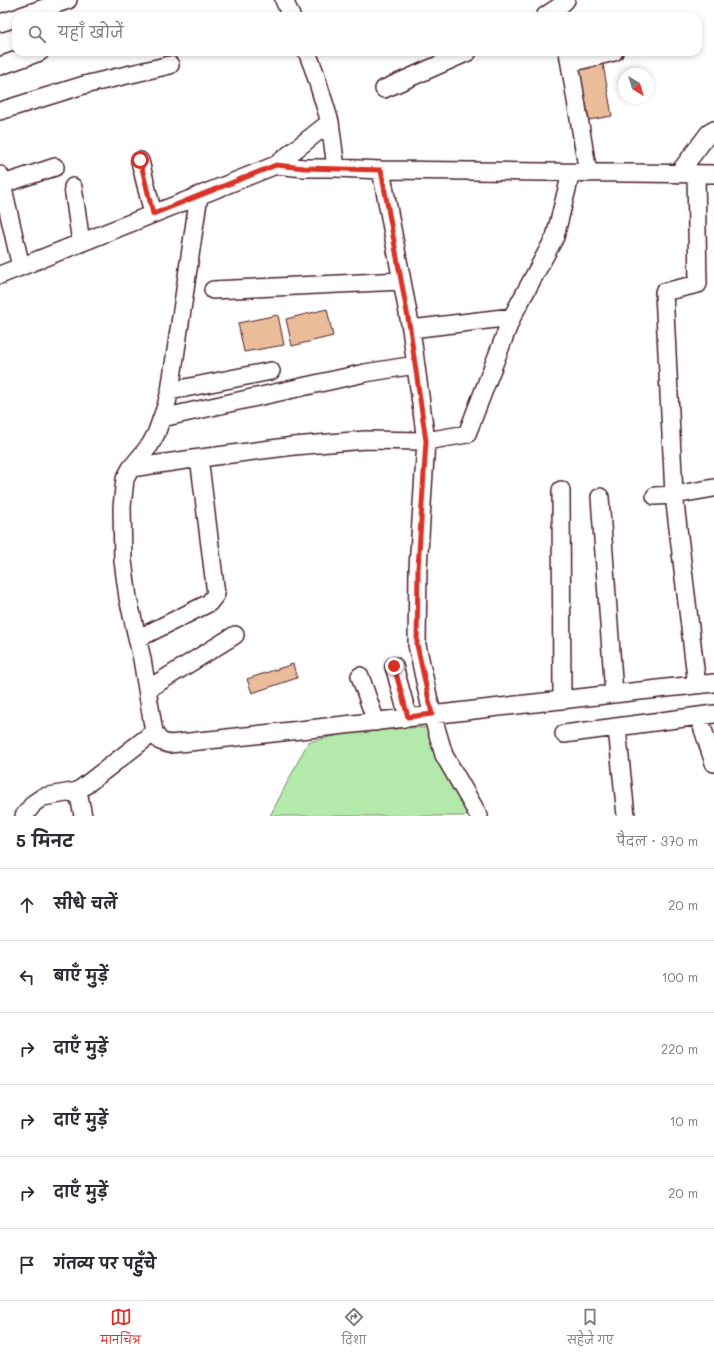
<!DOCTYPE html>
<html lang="hi">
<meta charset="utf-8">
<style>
:root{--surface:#fff;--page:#f2f2f3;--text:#2b2b33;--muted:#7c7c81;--line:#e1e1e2;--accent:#d93025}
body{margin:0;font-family:Mali,"Playpen Sans Deva",sans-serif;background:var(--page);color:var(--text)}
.compass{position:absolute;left:618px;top:68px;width:36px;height:36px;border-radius:50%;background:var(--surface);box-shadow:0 2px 6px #0003;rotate:142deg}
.stop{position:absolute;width:12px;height:12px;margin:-9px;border:3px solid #d93025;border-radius:50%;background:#fff}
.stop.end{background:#d93025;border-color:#fff;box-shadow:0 1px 4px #0008}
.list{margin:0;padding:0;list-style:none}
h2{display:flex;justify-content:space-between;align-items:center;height:52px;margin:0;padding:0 16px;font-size:17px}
h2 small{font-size:13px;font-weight:400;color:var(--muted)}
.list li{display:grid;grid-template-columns:26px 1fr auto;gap:12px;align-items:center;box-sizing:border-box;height:72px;padding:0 16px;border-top:1px solid var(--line)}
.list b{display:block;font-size:15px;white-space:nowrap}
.list em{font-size:13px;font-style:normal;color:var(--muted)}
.icon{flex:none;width:22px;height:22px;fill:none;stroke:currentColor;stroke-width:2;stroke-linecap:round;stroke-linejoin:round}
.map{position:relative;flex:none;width:714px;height:816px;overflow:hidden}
.search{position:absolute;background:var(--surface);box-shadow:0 2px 6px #0003;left:12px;right:12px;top:12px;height:44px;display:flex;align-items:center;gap:10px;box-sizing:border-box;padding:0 14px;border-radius:12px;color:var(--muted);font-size:15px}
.sheet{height:484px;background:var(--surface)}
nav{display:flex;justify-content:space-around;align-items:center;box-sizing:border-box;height:56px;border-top:1px solid var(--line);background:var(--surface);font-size:11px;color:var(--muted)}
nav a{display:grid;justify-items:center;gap:2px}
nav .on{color:var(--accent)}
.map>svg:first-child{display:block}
</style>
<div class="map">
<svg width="714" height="816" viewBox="0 0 714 816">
<rect width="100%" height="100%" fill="#fff"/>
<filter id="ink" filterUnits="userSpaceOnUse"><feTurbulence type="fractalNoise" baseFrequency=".025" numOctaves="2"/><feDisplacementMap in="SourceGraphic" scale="8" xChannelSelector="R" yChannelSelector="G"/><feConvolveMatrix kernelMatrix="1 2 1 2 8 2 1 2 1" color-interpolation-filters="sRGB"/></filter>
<g filter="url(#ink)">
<!-- green -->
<path fill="#b3e9ab" stroke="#7e846b" d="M444 727 476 816H270L308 742 366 729Z"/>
<!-- building -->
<path fill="#eabc9a" stroke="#4a1f2b" d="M603 64 612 116 589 120 579 69Z
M327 309 333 336 292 346 286 319Z
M278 315 284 345 244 352 238 323Z
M293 664 297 678 252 693 247 679Z"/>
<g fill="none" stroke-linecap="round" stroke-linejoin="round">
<!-- street casing -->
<g stroke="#4a1f2b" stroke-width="20">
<path id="street" d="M284 0 291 16
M21 16 68 0
M545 16 560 6 566 0
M0 23 16 18
M307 52 314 70 330 122 336 168 381 170 411 329 426 441 418 568 417 645 432 714 444 755 479 816
M568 52 588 173
M570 63 614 52
M0 66 40 52
M384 89 468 52
M0 111 84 85 170 65
M140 161 153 214
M276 165 304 168H336
M381 170 714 174
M678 174 709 133 714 130
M0 175 21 267
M0 185 55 167
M73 187 81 243
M199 195 170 391 166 406 156 434 150 445 131 468 125 479 122 507 123 561 128 598 142 659 154 732 160 741 169 744C351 726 532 702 714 683
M0 275 276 165 330 122
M213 290 402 281
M411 329 512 317
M170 391 271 371
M162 418 365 373 415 365
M193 459 294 446 365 440 426 441 467 434 512 317 555 237 571 173
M131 468 193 459 200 465 216 594 209 603 137 639
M561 490 562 699
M655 496 674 495 714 488
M600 497 614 694
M394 666 408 717
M360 676 376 722
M693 685 696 677 674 495 664 292 698 284 696 174
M148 689 235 635
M699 717 714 763
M617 728 626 816
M564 734 714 714
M78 791 83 816
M24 816 34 803 43 797 78 791 154 732"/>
</g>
<!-- street -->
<use href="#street" stroke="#fff" stroke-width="17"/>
</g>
</g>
<g fill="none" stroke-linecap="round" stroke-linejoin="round" filter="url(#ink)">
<!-- route -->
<path stroke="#d93025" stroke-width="5" d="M140 160 153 214 276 165 304 168 381 170 410 329 426 441 418 568 417 645 432 714 408 717 394 666"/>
</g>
</svg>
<svg class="compass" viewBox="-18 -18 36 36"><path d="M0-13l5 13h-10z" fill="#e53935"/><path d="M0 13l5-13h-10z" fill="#7c7c81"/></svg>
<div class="stop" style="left:140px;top:160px"></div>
<div class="stop end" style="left:394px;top:666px"></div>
<div class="search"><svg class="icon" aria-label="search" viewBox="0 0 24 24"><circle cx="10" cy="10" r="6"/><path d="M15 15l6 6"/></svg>यहाँ खोजें</div>
</div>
<section class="sheet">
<h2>5 मिनट<small>पैदल · 370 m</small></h2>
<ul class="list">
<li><svg class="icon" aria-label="ahead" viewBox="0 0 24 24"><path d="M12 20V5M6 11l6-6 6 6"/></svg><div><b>सीधे चलें</b></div><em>20 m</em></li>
<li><svg class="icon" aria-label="left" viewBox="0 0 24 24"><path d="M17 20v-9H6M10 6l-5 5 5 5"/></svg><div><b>बाएँ मुड़ें</b></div><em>100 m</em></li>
<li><svg class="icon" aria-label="right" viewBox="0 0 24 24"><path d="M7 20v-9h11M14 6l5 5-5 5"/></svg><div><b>दाएँ मुड़ें</b></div><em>220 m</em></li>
<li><svg class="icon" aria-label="right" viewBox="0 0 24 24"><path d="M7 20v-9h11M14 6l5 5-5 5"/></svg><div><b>दाएँ मुड़ें</b></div><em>10 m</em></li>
<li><svg class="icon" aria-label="right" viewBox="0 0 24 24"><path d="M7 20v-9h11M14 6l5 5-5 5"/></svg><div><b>दाएँ मुड़ें</b></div><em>20 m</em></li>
<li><svg class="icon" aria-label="arrive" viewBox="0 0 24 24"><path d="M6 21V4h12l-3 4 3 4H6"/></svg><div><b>गंतव्य पर पहुँचे</b></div></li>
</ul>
</section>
<nav>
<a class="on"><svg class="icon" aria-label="map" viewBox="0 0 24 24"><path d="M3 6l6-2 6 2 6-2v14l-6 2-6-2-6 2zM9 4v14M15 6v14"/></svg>मानचित्र</a>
<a><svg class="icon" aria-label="directions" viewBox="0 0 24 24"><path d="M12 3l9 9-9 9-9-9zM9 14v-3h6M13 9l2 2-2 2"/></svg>दिशा</a>
<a><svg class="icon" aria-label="saved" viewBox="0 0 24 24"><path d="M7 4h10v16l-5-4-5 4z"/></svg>सहेजे गए</a>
</nav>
